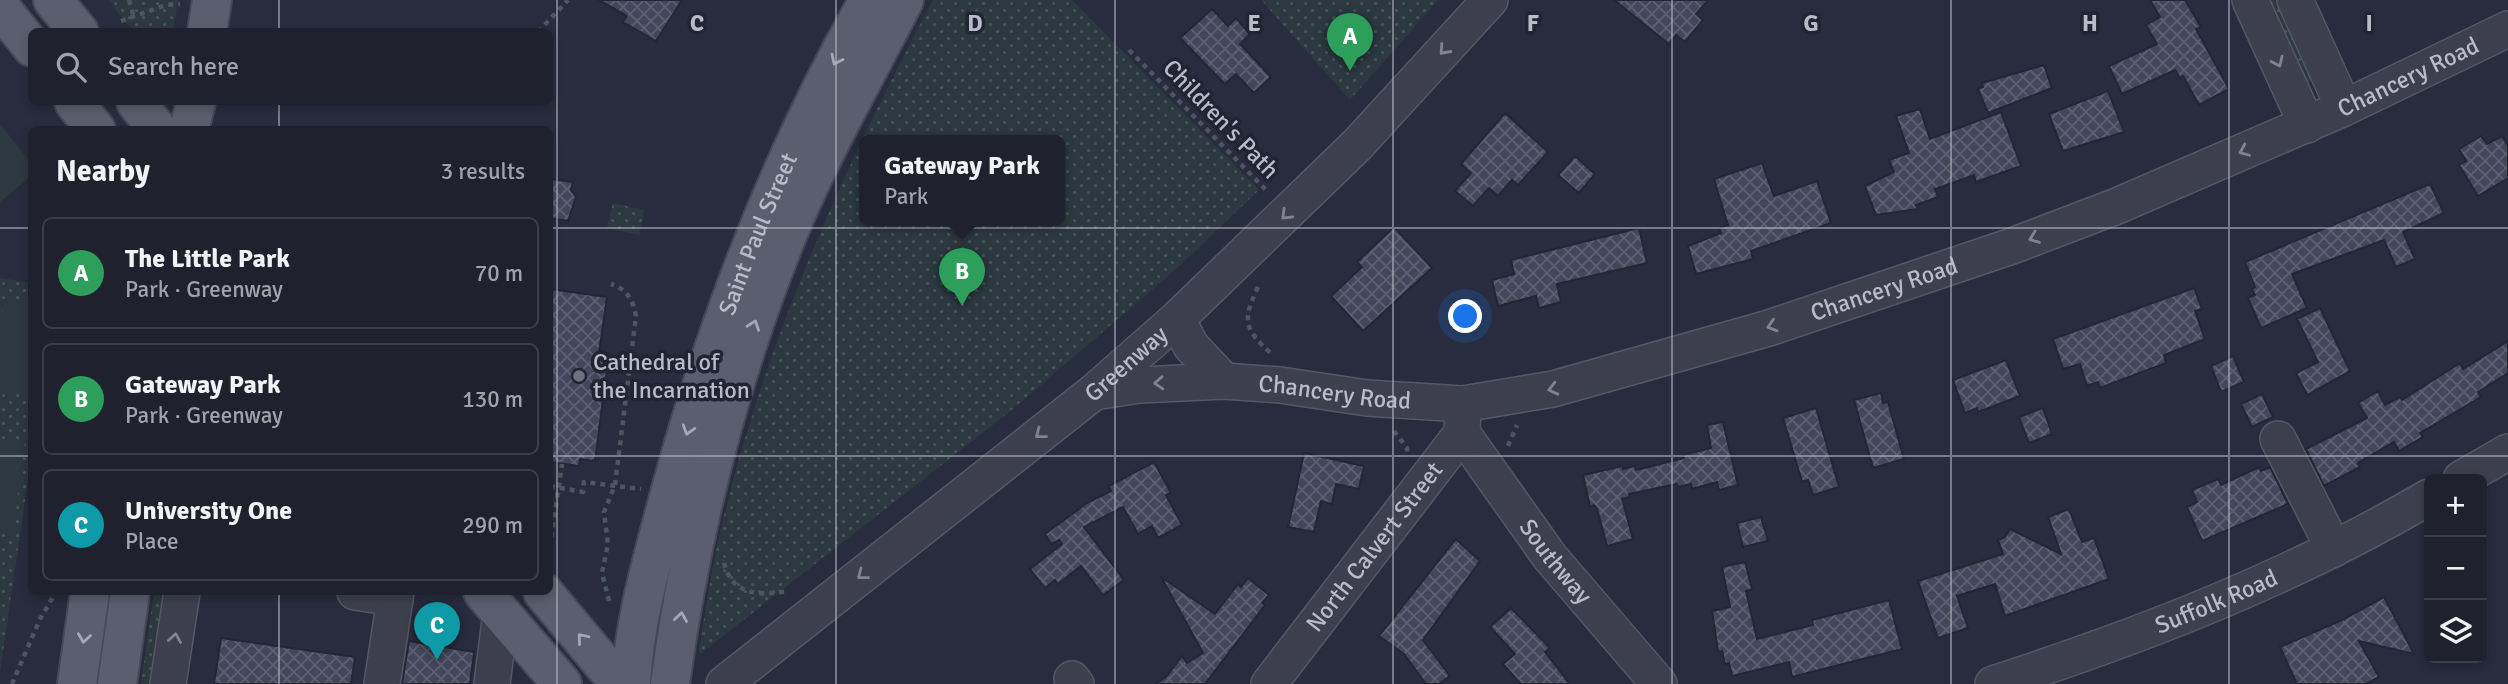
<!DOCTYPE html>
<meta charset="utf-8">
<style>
:root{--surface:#1f212e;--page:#272936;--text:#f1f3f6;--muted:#a1a3aa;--line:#3c3e4a;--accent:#9ca5ec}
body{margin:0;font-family:Signika,sans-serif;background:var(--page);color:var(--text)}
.controls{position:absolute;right:21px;bottom:21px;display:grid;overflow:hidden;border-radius:10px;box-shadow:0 4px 10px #0003}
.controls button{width:63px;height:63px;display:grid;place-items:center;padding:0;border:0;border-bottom:2px solid var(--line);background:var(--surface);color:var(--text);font:35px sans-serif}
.you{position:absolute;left:1466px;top:317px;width:24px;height:24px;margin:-18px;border:5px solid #fff;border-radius:50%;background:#1a73e8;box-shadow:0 0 0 10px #1a73e833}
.badge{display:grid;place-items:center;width:46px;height:46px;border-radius:50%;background:var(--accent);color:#fff;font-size:23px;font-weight:700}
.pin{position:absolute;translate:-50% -58px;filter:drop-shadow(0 2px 4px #0008)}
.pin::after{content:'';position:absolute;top:37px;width:24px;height:21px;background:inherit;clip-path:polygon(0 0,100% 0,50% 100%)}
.popup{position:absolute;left:859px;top:135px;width:206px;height:91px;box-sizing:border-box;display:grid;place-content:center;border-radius:10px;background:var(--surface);filter:drop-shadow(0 2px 5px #0005);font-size:23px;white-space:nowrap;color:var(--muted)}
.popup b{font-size:26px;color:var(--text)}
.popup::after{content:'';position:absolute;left:50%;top:100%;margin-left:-14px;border:14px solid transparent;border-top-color:var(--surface)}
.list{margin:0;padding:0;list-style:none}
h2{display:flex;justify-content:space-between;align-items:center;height:91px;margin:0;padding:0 28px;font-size:30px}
h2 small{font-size:23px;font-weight:400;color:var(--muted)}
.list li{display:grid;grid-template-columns:46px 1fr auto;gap:21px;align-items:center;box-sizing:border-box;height:112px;margin:0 14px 14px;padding:0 14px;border:2px solid var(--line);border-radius:10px}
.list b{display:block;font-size:26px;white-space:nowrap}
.list p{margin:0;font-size:23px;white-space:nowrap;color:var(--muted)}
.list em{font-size:23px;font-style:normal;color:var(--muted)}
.icon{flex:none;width:38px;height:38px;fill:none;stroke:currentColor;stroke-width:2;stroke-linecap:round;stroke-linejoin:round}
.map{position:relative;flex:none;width:2508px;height:684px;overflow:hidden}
.search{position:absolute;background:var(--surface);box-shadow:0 4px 10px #0003;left:28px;top:28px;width:525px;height:77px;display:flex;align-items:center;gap:18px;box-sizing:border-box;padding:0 24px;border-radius:10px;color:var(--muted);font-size:26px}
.panel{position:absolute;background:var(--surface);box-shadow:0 4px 10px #0003;left:28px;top:126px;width:525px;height:469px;border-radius:10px}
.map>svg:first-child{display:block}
</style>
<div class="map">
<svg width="2508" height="684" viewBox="0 0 2508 684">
<defs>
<pattern id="grass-dots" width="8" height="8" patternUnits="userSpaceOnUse" patternTransform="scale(1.75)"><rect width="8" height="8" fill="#2c3940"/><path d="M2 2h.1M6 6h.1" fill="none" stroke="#48545a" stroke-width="1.8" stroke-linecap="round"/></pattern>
<pattern id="building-cross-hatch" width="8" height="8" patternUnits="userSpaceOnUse" patternTransform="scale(1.75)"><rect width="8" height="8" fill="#44475b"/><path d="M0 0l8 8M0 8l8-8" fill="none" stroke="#5d6071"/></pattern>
</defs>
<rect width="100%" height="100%" fill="#292c3e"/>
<!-- grass -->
<path fill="url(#grass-dots)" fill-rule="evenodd" d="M108 0H178L173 31H133Z
M933 0H1072L1259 190 1175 270 1008 413 700 654 699 649C706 608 712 565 722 524 766 340 844 167 933 0ZM864 140H1060V220H864Z
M1261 0H1438L1350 100Z
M2260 0H2286L2316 80 2304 85Z
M613 203 644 210 639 235 607 228Z
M0 278 32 283 31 459 0 672Z
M154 592H171L158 684H141Z"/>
<!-- garden -->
<path fill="#2c3940" d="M0 124 31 163V176L0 202Z
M4 300 31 303V393L0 389V330Z
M0 439 25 442 13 531 0 529Z"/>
<!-- building -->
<path fill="url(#building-cross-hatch)" stroke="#242636" stroke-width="2" d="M599 0H682L656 41 623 22 627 16Z
M1614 0H1708L1696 14 1703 20 1685 42 1676 35 1669 44Z
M2150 0H2185L2201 27 2196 29 2229 89 2199 105 2183 76 2180 78 2175 70 2122 94 2109 66 2157 44 2146 25 2160 17Z
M1212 9 1228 26 1236 18 1250 34 1240 44 1271 77 1254 93 1236 74 1225 84 1180 38Z
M2044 65 2052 88 1988 113 1978 89 1983 87 1982 83Z
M2108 91 2124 132 2063 151 2049 114Z
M1920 109 1930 139 2001 112 2021 166 1976 182 1974 175 1935 189 1938 197 1916 205 1918 209 1876 215 1865 186 1894 172 1889 160 1909 153 1896 116Z
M1505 113 1548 152 1518 185 1512 180 1498 196 1489 188 1473 206 1455 191 1471 173 1461 164Z
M2481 136 2487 144 2502 136 2508 146V178L2478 196 2459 165 2466 161 2459 149Z
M1575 156 1595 174 1579 193 1558 175Z
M1762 163 1774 196 1817 181 1831 223 1751 251 1753 259 1696 274 1688 246 1721 233 1719 228 1728 225 1714 179Z
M550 179 573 182 571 190 576 197 568 221 550 218Z
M2430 184 2444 213 2403 232 2415 259 2396 267 2384 240 2292 274 2307 308 2261 328 2248 298 2255 295 2252 289 2255 287 2245 262Z
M1394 227 1432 268 1363 331 1331 296 1362 267 1357 262Z
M1639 228 1647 263 1557 284 1561 302 1539 308 1536 296 1498 306 1492 280 1514 274 1511 260Z
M2194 288 2202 309 2195 311 2205 339 2164 355 2166 363 2100 388 2098 382 2087 386 2080 364 2063 369 2053 339Z
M550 289 607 297 599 353 609 354 595 461 580 459 579 466 550 462Z
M2320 308 2350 371 2307 395 2296 373 2318 362 2297 319Z
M2508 341V373L2478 392 2481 397 2420 433 2423 437 2399 451 2394 442 2358 463 2360 467 2324 486 2306 449 2367 418 2358 403 2378 391 2385 405 2400 397 2402 400 2460 363 2463 369Z
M2233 356 2244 382 2221 392 2211 366Z
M2006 360 2020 396 1978 412 1977 408 1965 413 1953 380Z
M1881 393 1883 403 1888 402 1904 459 1873 468 1854 400Z
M2262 394 2273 417 2252 427 2241 404Z
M1816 408 1839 487 1813 495 1808 480 1802 482 1783 418Z
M2043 408 2052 434 2029 443 2019 417Z
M1723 422 1738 485 1719 490 1717 482 1692 489 1691 484 1678 487 1677 484 1629 494 1630 497 1622 499 1633 539 1607 546 1597 509 1594 505 1590 507 1583 475 1623 466V469L1635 466 1636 470 1684 458 1683 455 1711 448 1707 425Z
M1304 453 1364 466 1359 489 1336 484 1332 504 1321 501 1314 532 1288 527Z
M1154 462 1171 493 1166 495 1182 525 1158 538 1152 526 1138 534 1123 507 1084 527 1124 580 1103 595 1081 566 1058 584 1055 580 1045 588 1030 569 1062 544 1059 540 1051 544 1045 534 1087 503 1111 491 1109 486Z
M2259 467 2261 471 2270 467 2288 504 2202 541 2187 507 2197 502 2192 490 2218 479 2221 485Z
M2069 509 2082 542 2094 538 2109 579 2005 616 1995 584 1957 596 1968 628 1938 638 1918 581 2003 554 1998 540 2005 537 2010 529 2061 554 2048 517Z
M1761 517 1768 541 1743 547 1737 523Z
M1456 539 1480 561 1423 640 1450 676 1439 684H1426L1404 654 1379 636Z
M1745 562 1752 589 1746 591 1757 639 1813 625 1812 620 1889 600 1902 649 1792 677 1789 662 1732 676 1729 663 1725 664 1722 651 1718 652 1712 611 1730 607 1722 567Z
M1161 577 1215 614 1238 584 1241 587 1248 578 1269 595 1262 603 1265 605 1205 684H1155L1166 677 1182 656 1187 663 1203 653Z
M2384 597 2414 654 2359 641 2379 677 2366 684H2297L2280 647 2342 620Z
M1511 608 1550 648 1545 652 1570 684H1521L1503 664 1515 654 1490 627Z
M221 638 355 657 351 684H214Z
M409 641 474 652 470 684H402Z"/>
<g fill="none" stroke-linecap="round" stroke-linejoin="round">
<!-- minor casing -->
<g stroke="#555766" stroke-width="38">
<g id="minor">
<path d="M2250 0 2307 125"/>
<path d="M2295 0 2344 108"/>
<path d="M1177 319 1191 346 1224 381"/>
<path id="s1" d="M1094 392 1140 385 1224 381 1280 385 1367 398 1463 404 1553 389 1769 328 2012 246 2117 206 2344 108 2508 29"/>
<path id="s2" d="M1462 433 1550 557 1659 684"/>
<path d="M2278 439 2334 549"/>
<path d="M2461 479 2508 452"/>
<path d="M355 592 395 598"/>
<path d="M1072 679 1076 684"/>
<path d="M168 684 182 592"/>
<path d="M382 684 396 592"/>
<path d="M492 684 501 612"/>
<path id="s3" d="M724 684 1094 392 1177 319 1357 145 1490 0"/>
<path id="s4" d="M1269 684 1462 433 1463 404"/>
<path id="s5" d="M1993 684C2144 635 2291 578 2429 497"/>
</g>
</g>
<!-- major casing -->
<g stroke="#464858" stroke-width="42">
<g id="major">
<path d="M53 0 79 32"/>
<path d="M0 7 32 47"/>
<path d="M207 32 212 0"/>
<path d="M74 102 96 130"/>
<path d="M136 102 158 130"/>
<path d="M189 130 196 102"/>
<path d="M483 592 562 684"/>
<path d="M543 592 620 684"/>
<path d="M77 684 90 592"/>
<path d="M117 684 130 592"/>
<path id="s6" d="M631 684C634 621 653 558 669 497 716 323 780 156 869 0"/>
<path d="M670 684C691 529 729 378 788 233 821 153 865 77 904 0"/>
</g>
</g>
<!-- path -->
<path stroke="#4b565e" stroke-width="4.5" stroke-dasharray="5 5" stroke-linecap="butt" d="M129 0 133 14
M121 21 166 5 180 4
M538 32 568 0
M1129 50 1268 192
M1258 287C1242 320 1244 330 1272 354
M1394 431 1407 448V456
M1508 446 1517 425
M550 486 583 492 584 482 641 489
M550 547 562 464
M724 563C733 597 760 595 789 591
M609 601 602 573 608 544 604 512 615 485 636 316C633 300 627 289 611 284
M12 684 40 619 56 592"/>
<!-- minor -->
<use href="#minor" stroke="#3d3f4e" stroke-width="35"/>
<!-- major -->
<use href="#major" stroke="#5b5e6e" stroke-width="38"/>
</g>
<!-- one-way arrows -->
<defs><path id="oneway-chevron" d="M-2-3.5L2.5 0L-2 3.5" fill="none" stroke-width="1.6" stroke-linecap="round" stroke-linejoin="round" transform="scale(1.75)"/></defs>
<g stroke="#818392">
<use href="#oneway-chevron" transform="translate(1444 50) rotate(132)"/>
<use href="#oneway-chevron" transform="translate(2278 62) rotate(65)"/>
<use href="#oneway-chevron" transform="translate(2244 151) rotate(157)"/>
<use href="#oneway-chevron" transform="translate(1286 215) rotate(135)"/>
<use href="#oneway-chevron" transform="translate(2034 238) rotate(159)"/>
<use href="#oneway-chevron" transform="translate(1772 326) rotate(163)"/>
<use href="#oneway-chevron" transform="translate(1159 383) rotate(176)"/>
<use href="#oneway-chevron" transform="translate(1553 389) rotate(166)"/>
<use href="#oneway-chevron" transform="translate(1040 434) rotate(142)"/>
<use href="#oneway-chevron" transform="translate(862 575) rotate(142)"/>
<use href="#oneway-chevron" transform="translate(175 638) rotate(-81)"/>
</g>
<g stroke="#a6a8b7">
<use href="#oneway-chevron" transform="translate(836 60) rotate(116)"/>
<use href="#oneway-chevron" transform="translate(754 325) rotate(-70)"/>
<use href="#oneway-chevron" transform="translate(688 430) rotate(107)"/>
<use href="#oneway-chevron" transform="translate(681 617) rotate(-81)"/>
<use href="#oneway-chevron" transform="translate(84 638) rotate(98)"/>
<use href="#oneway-chevron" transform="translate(582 638) rotate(-130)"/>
</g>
<!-- grid -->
<path fill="none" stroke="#b9bbc9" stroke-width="2" stroke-opacity="0.55" d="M279 0V32M557 0V684M836 0V684M1115 0V684M1393 0V684M1672 0V684M1951 0V684M2229 0V684M279 102V130M0 228H32M550 228H2508M0 456H32M550 456H2508M279 592V684"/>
<!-- markers -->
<circle fill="#6b7280" stroke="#222434" stroke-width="2.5" cx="579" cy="376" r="7"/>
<g text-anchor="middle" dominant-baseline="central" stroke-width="7" stroke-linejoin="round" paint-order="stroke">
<!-- street labels -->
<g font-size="24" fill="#b9bbc9" stroke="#222434">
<text stroke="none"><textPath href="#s1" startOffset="1374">Chancery Road</textPath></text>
<text transform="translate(1221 119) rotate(46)">Children's Path</text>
<text stroke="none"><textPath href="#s6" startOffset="469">Saint Paul Street</textPath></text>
<text stroke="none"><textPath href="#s1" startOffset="808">Chancery Road</textPath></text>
<text stroke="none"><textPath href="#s3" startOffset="514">Greenway</textPath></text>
<text stroke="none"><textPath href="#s1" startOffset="242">Chancery Road</textPath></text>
<text stroke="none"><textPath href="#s4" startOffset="173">North Calvert Street</textPath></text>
<text stroke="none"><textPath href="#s2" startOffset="159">Southway</textPath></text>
<text stroke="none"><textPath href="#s5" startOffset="238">Suffolk Road</textPath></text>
</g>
<!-- poi labels -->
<g font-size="24" fill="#b9bbc9" stroke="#222434" text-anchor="start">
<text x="593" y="362">Cathedral of<tspan x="593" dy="28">the Incarnation</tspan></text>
</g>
</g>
<g font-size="23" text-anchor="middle" font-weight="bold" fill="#b9bbc9" stroke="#222434" stroke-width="7" stroke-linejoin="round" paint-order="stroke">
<text x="697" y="31">C</text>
<text x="975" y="31">D</text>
<text x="1254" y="31">E</text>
<text x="1533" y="31">F</text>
<text x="1811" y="31">G</text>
<text x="2090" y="31">H</text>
<text x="2369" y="31">I</text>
</g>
</svg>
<div class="controls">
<button>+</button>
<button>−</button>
<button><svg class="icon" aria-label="layers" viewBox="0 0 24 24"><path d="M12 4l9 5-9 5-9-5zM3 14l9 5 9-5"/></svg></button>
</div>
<div class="you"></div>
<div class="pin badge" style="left:1350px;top:71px;background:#2e9e5b">A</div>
<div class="pin badge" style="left:962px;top:306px;background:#2e9e5b">B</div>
<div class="popup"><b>Gateway Park</b>Park</div>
<div class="pin badge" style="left:437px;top:660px;background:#0f9aa8">C</div>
<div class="search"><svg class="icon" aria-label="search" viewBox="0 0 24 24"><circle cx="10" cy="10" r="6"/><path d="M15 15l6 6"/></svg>Search here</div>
<section class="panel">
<h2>Nearby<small>3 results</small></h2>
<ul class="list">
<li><span class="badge" style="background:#2e9e5b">A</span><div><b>The Little Park</b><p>Park · Greenway</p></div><em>70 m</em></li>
<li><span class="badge" style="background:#2e9e5b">B</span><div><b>Gateway Park</b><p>Park · Greenway</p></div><em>130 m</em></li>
<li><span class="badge" style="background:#0f9aa8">C</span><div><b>University One</b><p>Place</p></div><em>290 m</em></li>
</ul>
</section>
</div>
